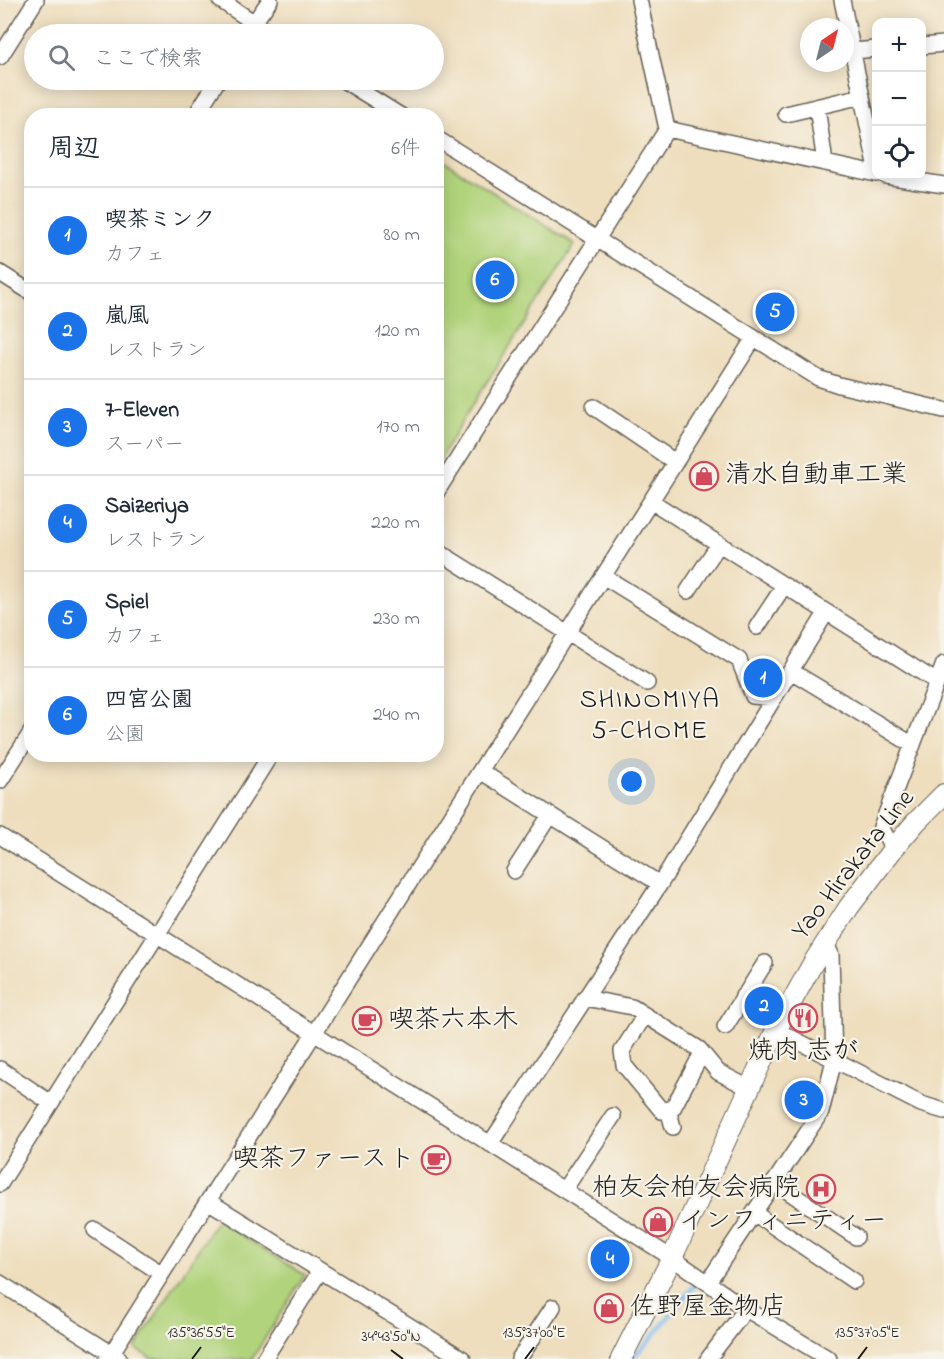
<!DOCTYPE html>
<html lang="ja">
<meta charset="utf-8">
<style>
:root{--surface:#fff;--page:#f2f2f3;--text:#1f2937;--muted:#747a83;--line:#e0e1e3;--accent:#1a73e8}
body{margin:0;font-family:"Indie Flower","Klee One",sans-serif;background:var(--page);color:var(--text)}
.controls{position:absolute;right:18px;top:18px;display:grid;overflow:hidden;border-radius:12px;box-shadow:0 3px 15px #0003}
.controls button{width:54px;height:54px;display:grid;place-items:center;padding:0;border:0;border-bottom:2px solid var(--line);background:var(--surface);color:var(--text);font:30px sans-serif}
.compass{position:absolute;left:800px;top:18px;width:54px;height:54px;border-radius:50%;background:var(--surface);box-shadow:0 3px 15px #0003;rotate:35deg}
.you{position:absolute;left:632px;top:782px;width:21px;height:21px;margin:-15px;border:4px solid #fff;border-radius:50%;background:#1a73e8;box-shadow:0 0 0 9px #1a73e833}
.badge{display:grid;place-items:center;width:39px;height:39px;border-radius:50%;background:var(--accent);color:#fff;font-size:20px;font-weight:700}
.pin{position:absolute;translate:-50% -50%;border:3px solid #fff;box-shadow:0 2px 6px #0006}
.list{margin:0;padding:0;list-style:none}
h2{display:flex;justify-content:space-between;align-items:center;height:78px;margin:0;padding:0 24px;font-size:26px}
h2 small{font-size:20px;font-weight:400;color:var(--muted)}
.list li{display:grid;grid-template-columns:39px 1fr auto;gap:18px;align-items:center;box-sizing:border-box;height:96px;padding:0 24px;border-top:2px solid var(--line)}
.list b{display:block;font-size:22px;white-space:nowrap}
.list p{margin:0;font-size:20px;white-space:nowrap;color:var(--muted)}
.list em{font-size:20px;font-style:normal;color:var(--muted)}
.icon{flex:none;width:33px;height:33px;fill:none;stroke:currentColor;stroke-width:2;stroke-linecap:round;stroke-linejoin:round}
.map{position:relative;flex:none;width:944px;height:1359px;overflow:hidden}
.search{position:absolute;background:var(--surface);box-shadow:0 3px 15px #0003;left:24px;top:24px;width:420px;height:66px;display:flex;align-items:center;gap:15px;box-sizing:border-box;padding:0 21px;border-radius:33px;color:var(--muted);font-size:22px}
.panel{position:absolute;background:var(--surface);box-shadow:0 3px 15px #0003;left:24px;top:108px;width:420px;height:654px;border-radius:24px}
.map>svg:first-child{display:block}
</style>
<div class="map">
<svg width="944" height="1359" viewBox="0 0 944 1359">
<rect width="100%" height="100%" fill="#f7f3e8"/>
<filter id="ink" filterUnits="userSpaceOnUse"><feTurbulence type="fractalNoise" baseFrequency=".0167" numOctaves="2"/><feDisplacementMap in="SourceGraphic" scale="12" xChannelSelector="R" yChannelSelector="G"/><feConvolveMatrix kernelMatrix="1 2 1 2 8 2 1 2 1" color-interpolation-filters="sRGB"/></filter>
<filter id="wash" filterUnits="userSpaceOnUse"><feTurbulence type="fractalNoise" baseFrequency=".008" numOctaves="4" result="noise"/><feDisplacementMap in="SourceGraphic" scale="24" xChannelSelector="R" yChannelSelector="G"/><feGaussianBlur stdDeviation="1.35" result="paint"/><feColorMatrix in="noise" values="0 0 0 0 0 0 0 0 0 0 0 0 0 0 0 0 0 1.4 0 .05"/><feComposite in="paint" operator="in"/></filter>
<g filter="url(#wash)">
<rect width="100%" height="100%" fill="#eedebe"/>
<!-- green -->
<path fill="#b1d37c" stroke="#66784c" stroke-width="1.5" d="M437 157 575 244 466 415 437 464Z
M217 1220 305 1275 252 1359H152L135 1348Z"/>
<g fill="none" stroke-linecap="round" stroke-linejoin="round">
<!-- stream -->
<path stroke="#7ebcf2" stroke-width="4.5" d="M631 1359 650 1340 711 1265"/>
</g>
</g>
<g filter="url(#ink)">
<g fill="none" stroke-linecap="round" stroke-linejoin="round">
<!-- minor casing -->
<g stroke="#666055" stroke-width="18">
<path id="minor" d="M220 0 271 34
M842 0 876 165
M246 34 270 0
M922 46 944 44
M853 51 876 49
M0 57 36 0
M343 80 401 116
M817 107 825 163
M786 114 862 96
M195 116 218 80
M667 129 876 174
M436 138 818 378 839 385 944 410
M886 176 944 185
M0 273 32 293
M594 407 675 462
M436 493 667 129 639 0
M651 501 937 682
M436 550 647 683
M603 576 739 660 753 696 774 698
M688 591 719 544
M757 627 784 586
M791 671 913 745
M480 771 660 884
M0 781 32 731
M0 836 672 1258 746 1309 829 1359
M893 849 881 827 944 664
M514 871 550 815
M743 996 781 1020
M585 998 632 1007 699 1049 718 1072 749 1088
M645 1015 622 1051 624 1065 662 1111 673 1108 702 1053
M725 1027 765 963
M776 1030 921 1104 944 1111
M0 1069 51 1103
M668 1109 673 1127
M490 1144 660 884 826 613
M774 1182 856 1237
M0 1184 271 754
M564 1190 613 1116
M208 1201 463 1359
M754 1213 854 1281
M95 1230 162 1274
M708 1282 821 1112 834 1060 831 955 826 943
M0 1283 119 1358
M108 1359 754 338
M264 1359 320 1271
M519 1359 553 1307
M708 1359 746 1309"/>
</g>
<!-- major casing -->
<g stroke="#666055" stroke-width="22">
<path id="major" d="M621 1359 672 1258 776 1030 813 963 849 907 893 849 916 822 944 794"/>
</g>
<!-- minor -->
<use href="#minor" stroke="#fff" stroke-width="15"/>
<!-- major -->
<use href="#major" stroke="#fff" stroke-width="20"/>
</g>
</g>
<!-- ticks -->
<path fill="none" stroke="#1c1c1c" stroke-width="2" d="M391 1350 403 1359M192 1359 201 1347M525 1359 534 1347M858 1359 867 1347"/>
<!-- icons -->
<defs>
<g id="shop-ring" transform="scale(1.5)"><circle r="9.5" fill="#f7f3e8" stroke="#d1495b" stroke-width="1.5"/><path d="M-5-2.5h2.3a2.7 3.5 0 0 1 5.4 0H5L5.5 6h-11ZM-1.5-2.5h3a1.5 2.3 0 0 0-3 0Z" fill="#d1495b"/></g>
<g id="restaurant-ring" transform="scale(1.5)"><circle r="9.5" fill="#f7f3e8" stroke="#d1495b" stroke-width="1.5"/><path d="M-5-6h1v4h1v-4h1v4h1v-4h1v5L-1.5 .5V6h-2V.5L-5-1ZM5-6V6H3V1.5H1.5Q1.5-4 5-6Z" fill="#d1495b"/></g>
<g id="cafe-ring" transform="scale(1.5)"><circle r="9.5" fill="#f7f3e8" stroke="#d1495b" stroke-width="1.5"/><path d="M-5.5-4.5H6V0H3Q3 3.5 0 3.5H-2.5Q-5.5 3.5-5.5 0ZM3-3.2v2h1.7v-2ZM-6 4.5H4V6H-6Z" fill="#d1495b"/></g>
<g id="hospital-ring" transform="scale(1.5)"><circle r="9.5" fill="#f7f3e8" stroke="#d1495b" stroke-width="1.5"/><path d="M-5-5h3v3.5h4V-5h3V5h-3V1.5h-4V5h-3Z" fill="#d1495b"/></g>
</defs>
<g fill-rule="evenodd">
<use href="#shop-ring" x="704" y="476"/>
<use href="#restaurant-ring" x="803" y="1018"/>
<use href="#cafe-ring" x="367" y="1021"/>
<use href="#cafe-ring" x="436" y="1160"/>
<use href="#hospital-ring" x="821" y="1189"/>
<use href="#shop-ring" x="658" y="1222"/>
<use href="#shop-ring" x="609" y="1308"/>
</g>
<g text-anchor="middle" dominant-baseline="central" stroke-width="4.5" stroke-linejoin="round" paint-order="stroke">
<!-- poi labels -->
<g font-size="26" fill="#1c1c1c" stroke="#f7f3e8" text-anchor="start">
<text x="725" y="476">清水自動車工業</text>
<text x="388" y="1021">喫茶六本木</text>
<text x="803" y="1052" text-anchor="middle">焼肉 志が</text>
<text x="415" y="1160" text-anchor="end">喫茶ファースト</text>
<text x="800" y="1189" text-anchor="end">柏友会柏友会病院</text>
<text x="679" y="1222">インフィニティー</text>
<text x="630" y="1308">佐野屋金物店</text>
</g>
<!-- street labels -->
<g font-size="26" fill="#1c1c1c" stroke="#f7f3e8">
<text transform="translate(854 865) rotate(-52)">Yao Hirakata Line</text>
</g>
<!-- neighbourhood labels -->
<g font-size="27" letter-spacing="1.5" fill="#1c1c1c" stroke="#f7f3e8">
<text x="650" y="700">SHINOMIYA<tspan x="650" dy="31">5-CHOME</tspan></text>
</g>
</g>
<g font-size="15" text-anchor="middle" fill="#1c1c1c" stroke="#f7f3e8" stroke-width="4.5" stroke-linejoin="round" paint-order="stroke">
<text x="201" y="1337">135°36'55"E</text>
<text x="534" y="1337">135°37'00"E</text>
<text x="867" y="1337">135°37'05"E</text>
<text x="391" y="1341">34°43'50"N</text>
</g>
</svg>
<div class="controls">
<button>+</button>
<button>−</button>
<button><svg class="icon" aria-label="locate" viewBox="0 0 24 24"><circle cx="12" cy="12" r="6"/><path d="M12 2v4M12 18v4M2 12h4M18 12h4"/></svg></button>
</div>
<svg class="compass" viewBox="-18 -18 36 36"><path d="M0-13l5 13h-10z" fill="#e53935"/><path d="M0 13l5-13h-10z" fill="#747a83"/></svg>
<div class="you"></div>
<div class="pin badge" style="left:763px;top:678px">1</div>
<div class="pin badge" style="left:764px;top:1006px">2</div>
<div class="pin badge" style="left:804px;top:1100px">3</div>
<div class="pin badge" style="left:610px;top:1259px">4</div>
<div class="pin badge" style="left:775px;top:312px">5</div>
<div class="pin badge" style="left:495px;top:280px">6</div>
<div class="search"><svg class="icon" aria-label="search" viewBox="0 0 24 24"><circle cx="10" cy="10" r="6"/><path d="M15 15l6 6"/></svg>ここで検索</div>
<section class="panel">
<h2>周辺<small>6件</small></h2>
<ul class="list">
<li><span class="badge">1</span><div><b>喫茶ミンク</b><p>カフェ</p></div><em>80 m</em></li>
<li><span class="badge">2</span><div><b>嵐風</b><p>レストラン</p></div><em>120 m</em></li>
<li><span class="badge">3</span><div><b>7-Eleven</b><p>スーパー</p></div><em>170 m</em></li>
<li><span class="badge">4</span><div><b>Saizeriya</b><p>レストラン</p></div><em>220 m</em></li>
<li><span class="badge">5</span><div><b>Spiel</b><p>カフェ</p></div><em>230 m</em></li>
<li><span class="badge">6</span><div><b>四宮公園</b><p>公園</p></div><em>240 m</em></li>
</ul>
</section>
</div>
